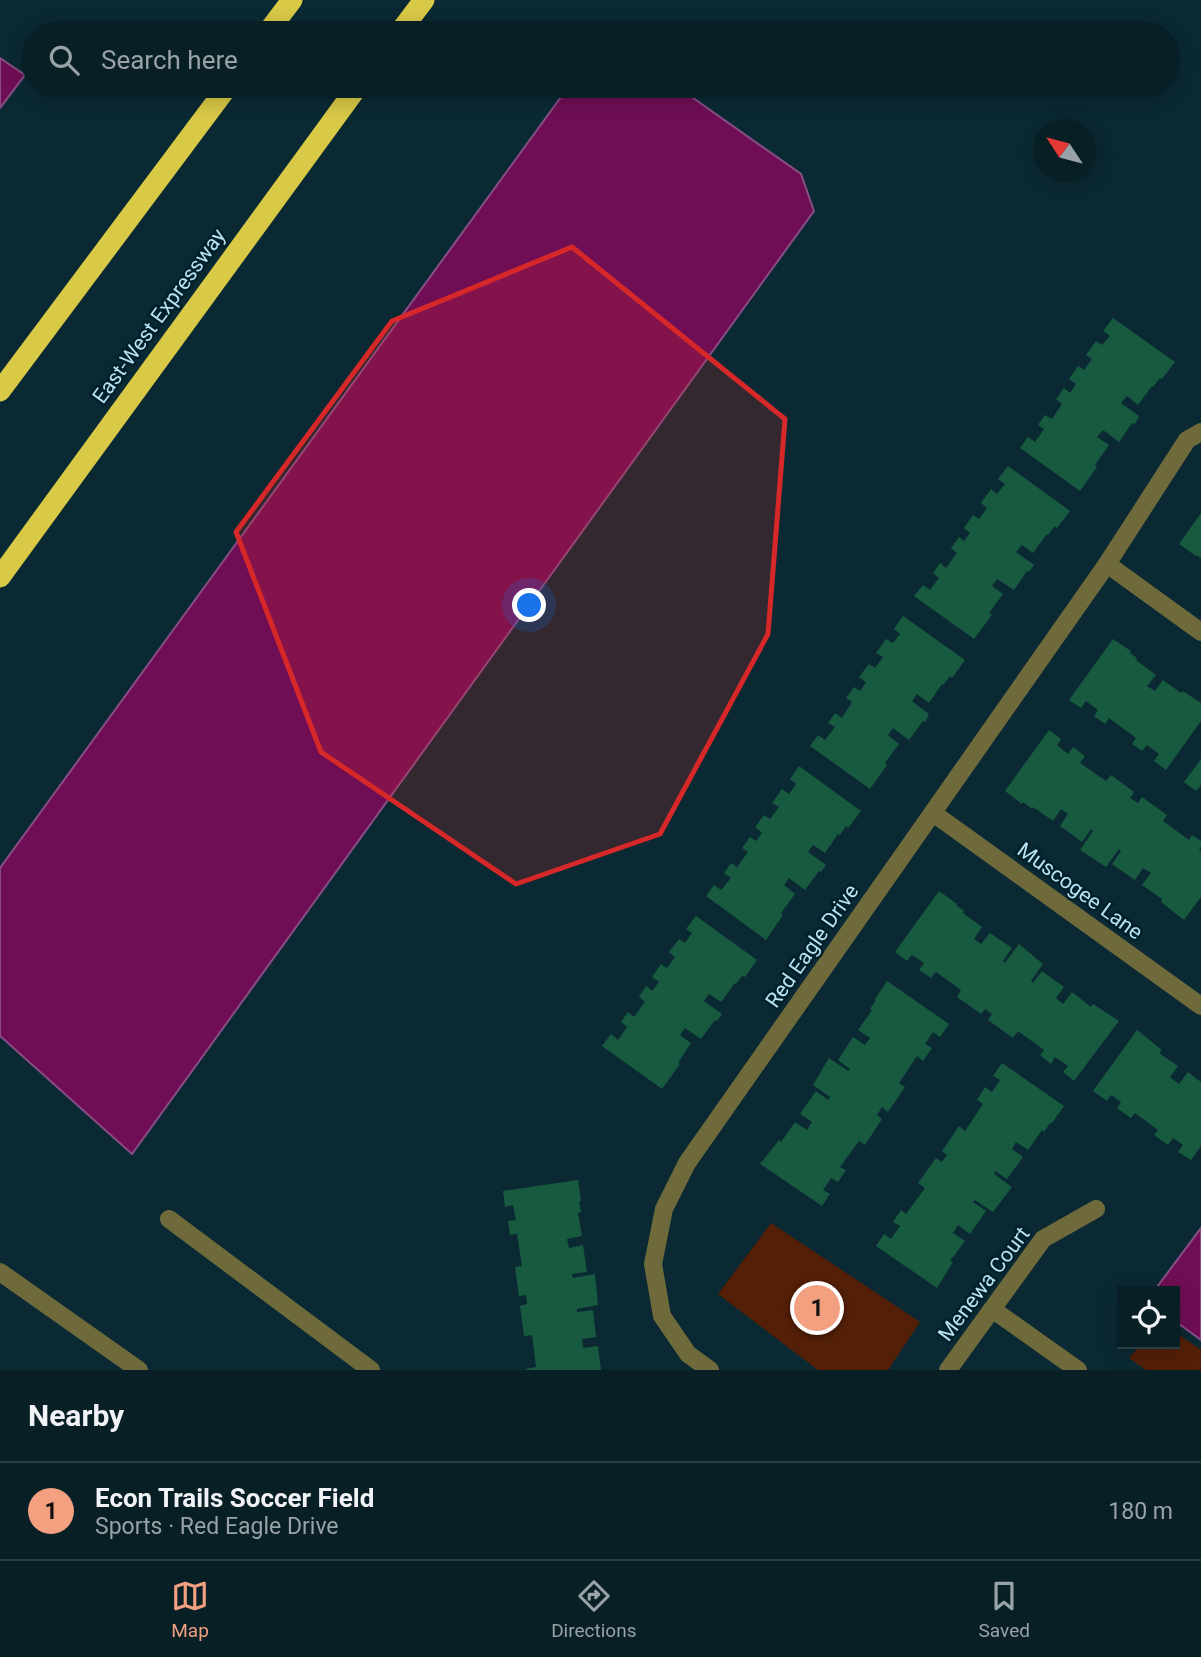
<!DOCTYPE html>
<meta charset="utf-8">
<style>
:root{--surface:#081f26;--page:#162c32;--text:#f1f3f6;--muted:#98a2a7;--line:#293d43;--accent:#f2a07f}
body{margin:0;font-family:Roboto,sans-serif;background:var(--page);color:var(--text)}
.controls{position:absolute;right:21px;bottom:21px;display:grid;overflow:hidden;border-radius:0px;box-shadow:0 4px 18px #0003}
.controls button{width:63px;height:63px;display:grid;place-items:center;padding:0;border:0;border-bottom:2px solid var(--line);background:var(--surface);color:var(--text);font:35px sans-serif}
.compass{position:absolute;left:1033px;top:119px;width:63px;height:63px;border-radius:50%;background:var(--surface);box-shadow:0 4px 18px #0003;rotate:306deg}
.you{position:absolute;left:530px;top:606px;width:24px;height:24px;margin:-18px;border:5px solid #fff;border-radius:50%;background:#1a73e8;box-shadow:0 0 0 10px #1a73e833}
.badge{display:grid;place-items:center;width:46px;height:46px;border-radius:50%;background:var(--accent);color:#111;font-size:23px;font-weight:700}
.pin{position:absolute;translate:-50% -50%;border:4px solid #fff;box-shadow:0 2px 7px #0006}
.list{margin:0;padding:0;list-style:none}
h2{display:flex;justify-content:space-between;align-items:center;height:91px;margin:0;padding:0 28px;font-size:30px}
h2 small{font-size:23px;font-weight:400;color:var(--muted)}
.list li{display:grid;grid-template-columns:46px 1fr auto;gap:21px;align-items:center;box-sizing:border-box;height:98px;padding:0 28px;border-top:2px solid var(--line)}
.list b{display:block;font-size:26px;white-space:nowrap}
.list p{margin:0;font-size:23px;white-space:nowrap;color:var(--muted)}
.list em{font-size:23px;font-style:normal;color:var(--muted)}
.icon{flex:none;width:38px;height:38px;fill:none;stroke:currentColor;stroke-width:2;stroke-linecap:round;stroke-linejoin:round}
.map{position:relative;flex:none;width:1201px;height:1370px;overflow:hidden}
.search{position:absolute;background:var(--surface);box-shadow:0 4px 18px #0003;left:21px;right:21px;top:21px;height:77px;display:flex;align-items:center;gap:18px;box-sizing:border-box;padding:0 24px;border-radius:38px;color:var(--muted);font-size:26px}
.sheet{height:189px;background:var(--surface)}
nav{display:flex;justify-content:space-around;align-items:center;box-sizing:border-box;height:98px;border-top:2px solid var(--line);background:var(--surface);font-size:19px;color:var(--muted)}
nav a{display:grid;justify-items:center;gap:4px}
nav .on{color:var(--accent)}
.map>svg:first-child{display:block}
</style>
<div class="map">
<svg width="1201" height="1370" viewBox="0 0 1201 1370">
<rect width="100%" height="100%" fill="#0b2933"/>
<!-- green -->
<path fill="#541f07" d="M771 1223 920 1322 888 1370H818L718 1294Z
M1175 1332 1201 1350V1370H1146L1129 1358 1141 1344H1175Z"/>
<!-- water -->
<path fill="#700e55" stroke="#864e85" stroke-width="2" d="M0 58 25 75 0 108Z
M569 86H676L801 174 814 211 132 1154 0 1036V868Z
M1201 1228V1340L1175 1321V1291H1154Z"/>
<!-- building -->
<path fill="#175a40" d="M1113 318 1175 362 1162 379 1160 378 1153 387 1152 386 1138 405 1127 396 1121 403 1139 416 1135 424 1132 423 1119 442 1103 430 1097 437 1109 445 1095 465 1097 467 1080 491 1020 448 1028 437 1035 442 1044 429 1038 425 1045 415 1052 419 1062 404 1056 399 1064 388 1070 393 1076 384 1069 379 1078 366 1084 370 1092 359 1086 355 1096 341 1102 345 1110 336 1103 331Z
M1008 466 1070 511 1057 528 1055 526 1048 535 1047 534 1033 553 1022 545 1016 552 1034 565 1029 572 1027 571 1014 590 997 579 992 586 1003 594 989 613 992 615 974 639 914 596 923 585 930 590 939 578 933 573 940 563 946 568 957 553 951 548 959 537 964 541 970 533 964 528 973 515 979 519 987 508 981 503 991 489 997 494 1005 484 998 479Z
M1201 513V558L1197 555 1196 556 1179 544Z
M903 616 965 660 952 678 950 676 943 685 942 684 929 703 917 694 912 701 929 714 925 722 923 721 909 740 893 728 888 735 899 744 885 763 887 765 870 789 810 746 818 735 825 740 835 727 828 723 835 713 842 718 852 702 846 698 854 687 860 691 866 682 859 677 869 664 875 668 883 657 876 653 886 639 893 643 900 634 894 629Z
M1113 639 1131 651 1130 653 1137 658 1136 660 1156 675 1147 686 1155 691 1163 680 1181 693 1183 691 1201 703V721L1166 770 1154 761 1159 754 1147 745 1142 751 1132 744 1136 738 1109 718 1105 724 1094 716 1098 710 1086 701 1081 708 1069 700Z
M1049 730 1061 739 1057 745 1068 754 1073 747 1085 756 1080 763 1106 781 1111 775 1134 792 1130 798 1138 803 1142 797 1167 815 1163 821 1189 840 1192 835 1201 841V847L1199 849 1201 851V897L1184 920 1161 902 1162 899 1142 885 1151 873 1143 868 1135 880 1112 864 1121 851 1119 849 1106 867 1080 850 1093 831 1091 829 1082 842 1060 826 1068 814 1061 809 1053 821 1033 807 1032 809 1023 802 1022 804 1005 791Z
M1201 759V785L1196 791 1184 782Z
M799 766 861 811 848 828 846 826 840 835 838 834 825 853 813 845 808 852 826 865 821 872 819 871 805 890 789 878 784 885 795 894 781 913 783 915 766 940 706 896 714 885 721 890 731 878 724 873 731 863 737 867 748 852 742 848 750 837 756 841 762 833 755 827 764 815 770 819 779 807 772 803 782 789 789 794 796 784 790 779Z
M939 891 957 904 956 905 964 911 963 913 982 927 974 939 981 944 990 933 1012 948 1003 961 1005 963 1019 944 1043 964 1031 981 1033 983 1042 971 1064 987 1056 998 1063 1004 1072 992 1091 1007 1093 1004 1119 1021 1074 1081 1063 1072 1068 1066 1055 1057 1051 1064 1040 1055 1044 1050 1018 1031 1013 1038 988 1020 992 1014 985 1009 981 1014 957 997 961 990 936 972 931 978 919 970 924 963 912 955 907 961 895 952Z
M696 916 757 960 745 977 742 976 736 984 735 983 721 1002 709 994 704 1001 722 1014 717 1021 715 1020 701 1039 685 1028 680 1035 691 1043 678 1063 680 1064 662 1089 602 1046 611 1034 618 1040 627 1027 621 1022 628 1012 634 1017 645 1002 639 997 646 986 652 991 659 982 652 977 661 964 667 968 675 957 669 952 679 939 685 943 692 933 686 929Z
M887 981 949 1024 940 1037 933 1032 925 1044 932 1048 923 1061 917 1056 899 1083 905 1087 888 1112 882 1107 877 1115 882 1119 865 1145 859 1141 840 1167 846 1170 838 1182 831 1178 823 1190 830 1194 822 1206 760 1164 779 1140 781 1142 795 1122 807 1130 812 1122 800 1114 816 1091 828 1100 830 1097 813 1085 829 1058 848 1071 850 1069 838 1060 853 1037 865 1045 870 1038 858 1030 872 1010 870 1009 876 1000 875 999Z
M1137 1030 1162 1050 1159 1053 1178 1066 1170 1077 1179 1084 1188 1072 1201 1082V1146L1191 1160 1178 1152 1183 1145 1173 1138 1168 1145 1154 1135 1158 1130 1135 1113 1131 1118 1117 1108 1121 1102 1111 1095 1107 1101 1093 1091Z
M1002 1063 1064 1106 1052 1123H1050L1044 1132 1042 1130 1028 1150 1016 1142 1012 1149 1023 1157 1007 1179 995 1171 994 1174 1012 1187 993 1212 975 1200 973 1202 986 1211 970 1234 958 1225 953 1233 965 1241 950 1261 953 1262 937 1288 876 1246 884 1234 891 1239 900 1226 893 1222 901 1210 906 1214 925 1188 918 1183 936 1158 942 1162 947 1155 942 1151 959 1126 965 1131 983 1104 977 1100 985 1087 992 1092 1000 1080 993 1076Z
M578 1180 581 1201H579L581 1212 578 1213 582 1236 567 1239 569 1248 583 1245 587 1272 572 1274 573 1278 595 1274 598 1305 577 1309V1312L593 1310 596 1337 582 1339 583 1348 598 1346 601 1370H526V1369L536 1367 532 1335 524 1336 520 1306 527 1304 526 1295 519 1296 515 1267 522 1266 517 1234 510 1235 508 1221 516 1220 513 1205 505 1207 503 1191Z"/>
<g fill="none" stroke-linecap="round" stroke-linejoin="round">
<!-- minor -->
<path stroke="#6f6a3b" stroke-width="18" d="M1201 432 1187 440 1107 564 1201 632
M933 813 1201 1006
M169 1219 371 1370
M0 1272 139 1370
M992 1309 1078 1370
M710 1370 688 1354 662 1316 653 1264 664 1209 687 1163 1107 564
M948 1370 1043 1239 1096 1209"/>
<!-- highway -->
<path stroke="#d8c946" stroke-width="21" d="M267 33 292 0
M399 33 424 0
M0 391 228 86
M0 577 358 86"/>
</g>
<!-- marked area -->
<path fill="#d62828" fill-opacity="0.2" stroke="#d62828" stroke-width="5" stroke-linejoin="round" d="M572 247 785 419 768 634 660 834 516 884 321 752 236 532 392 321Z"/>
<g text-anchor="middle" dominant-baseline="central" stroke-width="5" stroke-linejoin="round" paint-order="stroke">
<!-- street labels -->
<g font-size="21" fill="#b8e3f4" stroke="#022029">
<text transform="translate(159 316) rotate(-54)">East-West Expressway</text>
<text transform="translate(1080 891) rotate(36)">Muscogee Lane</text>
<text transform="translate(812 946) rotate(-55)">Red Eagle Drive</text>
<text transform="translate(984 1284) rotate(-53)">Menewa Court</text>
</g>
</g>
</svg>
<div class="controls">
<button><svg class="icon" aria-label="locate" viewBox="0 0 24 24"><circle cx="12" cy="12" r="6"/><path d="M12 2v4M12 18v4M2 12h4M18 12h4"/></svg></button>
</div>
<svg class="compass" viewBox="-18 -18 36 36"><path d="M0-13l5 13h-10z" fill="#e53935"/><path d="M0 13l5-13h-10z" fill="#98a2a7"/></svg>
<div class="you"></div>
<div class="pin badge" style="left:817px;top:1308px">1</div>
<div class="search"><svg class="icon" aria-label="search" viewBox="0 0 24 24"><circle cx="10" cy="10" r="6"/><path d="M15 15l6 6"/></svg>Search here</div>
</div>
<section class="sheet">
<h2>Nearby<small></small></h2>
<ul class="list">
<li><span class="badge">1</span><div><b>Econ Trails Soccer Field</b><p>Sports · Red Eagle Drive</p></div><em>180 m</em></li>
</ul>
</section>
<nav>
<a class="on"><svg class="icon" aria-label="map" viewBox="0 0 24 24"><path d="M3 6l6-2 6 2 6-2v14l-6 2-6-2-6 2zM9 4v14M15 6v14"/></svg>Map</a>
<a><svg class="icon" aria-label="directions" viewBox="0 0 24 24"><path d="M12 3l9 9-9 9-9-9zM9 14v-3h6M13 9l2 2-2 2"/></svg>Directions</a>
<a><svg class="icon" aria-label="saved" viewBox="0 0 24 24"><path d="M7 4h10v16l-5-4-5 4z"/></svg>Saved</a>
</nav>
